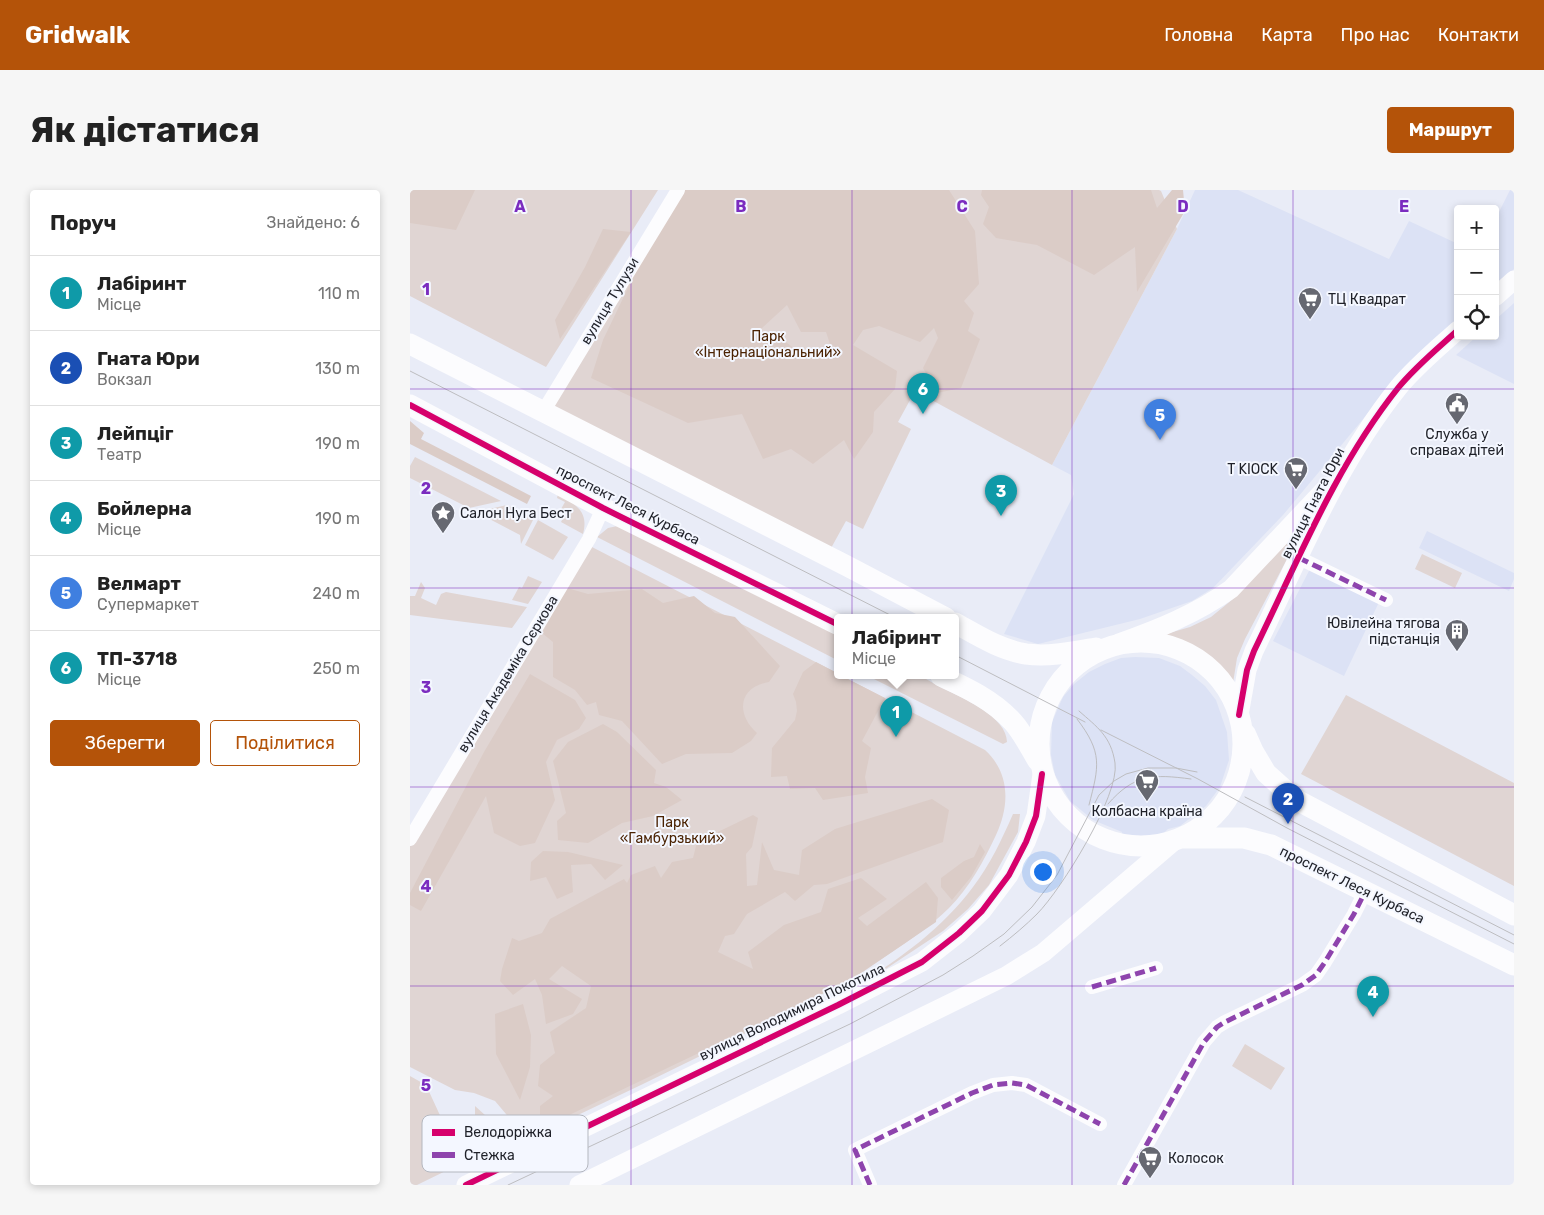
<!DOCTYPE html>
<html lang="uk">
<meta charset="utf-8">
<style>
:root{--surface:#fff;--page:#f6f6f6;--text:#222;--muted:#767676;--line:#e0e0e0;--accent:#b45309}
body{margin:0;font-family:Rubik,sans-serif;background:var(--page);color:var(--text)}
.controls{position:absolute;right:15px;top:15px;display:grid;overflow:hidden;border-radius:5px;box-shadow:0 2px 8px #0003}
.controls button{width:45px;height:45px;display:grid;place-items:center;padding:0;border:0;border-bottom:1px solid var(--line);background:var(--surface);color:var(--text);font:25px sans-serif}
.you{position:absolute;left:632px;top:681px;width:18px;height:18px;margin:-12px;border:4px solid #fff;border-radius:50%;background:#1a73e8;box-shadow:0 0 0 8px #1a73e833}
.badge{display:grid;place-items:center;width:32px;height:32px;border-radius:50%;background:var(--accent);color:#fff;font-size:16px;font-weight:700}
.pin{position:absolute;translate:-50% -41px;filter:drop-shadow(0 1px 2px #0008)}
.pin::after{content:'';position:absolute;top:26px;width:18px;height:15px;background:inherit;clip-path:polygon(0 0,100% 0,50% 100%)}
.popup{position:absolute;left:424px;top:424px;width:125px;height:65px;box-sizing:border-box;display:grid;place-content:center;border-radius:5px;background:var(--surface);filter:drop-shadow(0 1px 4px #0005);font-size:16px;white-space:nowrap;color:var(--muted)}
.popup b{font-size:19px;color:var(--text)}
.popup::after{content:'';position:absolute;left:50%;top:100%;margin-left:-10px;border:10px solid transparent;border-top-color:var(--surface)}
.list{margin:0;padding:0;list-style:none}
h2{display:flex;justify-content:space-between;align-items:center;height:65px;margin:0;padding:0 20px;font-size:21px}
h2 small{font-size:16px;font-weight:400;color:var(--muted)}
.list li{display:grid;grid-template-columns:32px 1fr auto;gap:15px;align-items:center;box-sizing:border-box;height:75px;padding:0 20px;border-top:1px solid var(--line)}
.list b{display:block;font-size:19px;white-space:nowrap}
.list p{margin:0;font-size:16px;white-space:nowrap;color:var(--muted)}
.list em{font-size:16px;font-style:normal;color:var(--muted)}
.actions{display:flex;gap:10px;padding:15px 20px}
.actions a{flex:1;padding:11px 0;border:1px solid var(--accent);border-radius:5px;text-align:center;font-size:18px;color:var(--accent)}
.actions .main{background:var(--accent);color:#fff}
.icon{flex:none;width:28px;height:28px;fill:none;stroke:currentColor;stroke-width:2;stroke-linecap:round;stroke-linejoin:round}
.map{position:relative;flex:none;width:1104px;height:995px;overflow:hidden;border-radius:5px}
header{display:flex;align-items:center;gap:30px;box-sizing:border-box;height:70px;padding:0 25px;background:var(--accent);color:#fff}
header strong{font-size:24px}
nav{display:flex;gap:28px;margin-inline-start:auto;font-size:18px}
.intro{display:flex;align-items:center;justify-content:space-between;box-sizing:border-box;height:120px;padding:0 30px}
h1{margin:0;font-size:35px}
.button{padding:12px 22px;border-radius:5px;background:var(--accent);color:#fff;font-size:18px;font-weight:700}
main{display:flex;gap:30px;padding:0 30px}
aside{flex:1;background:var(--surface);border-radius:5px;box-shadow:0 2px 8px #0003}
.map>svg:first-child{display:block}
</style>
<header>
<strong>Gridwalk</strong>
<nav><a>Головна</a><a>Карта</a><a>Про нас</a><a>Контакти</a></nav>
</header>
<div class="intro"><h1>Як дістатися</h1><a class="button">Маршрут</a></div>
<main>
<aside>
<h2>Поруч<small>Знайдено: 6</small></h2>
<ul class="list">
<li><span class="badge" style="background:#0f9aa8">1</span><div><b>Лабіринт</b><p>Місце</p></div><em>110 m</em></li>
<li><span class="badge" style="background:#1a4fb4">2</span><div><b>Гната Юри</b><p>Вокзал</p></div><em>130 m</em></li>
<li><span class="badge" style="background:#0f9aa8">3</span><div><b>Лейпціг</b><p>Театр</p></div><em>190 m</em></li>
<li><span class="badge" style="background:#0f9aa8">4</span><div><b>Бойлерна</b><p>Місце</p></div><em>190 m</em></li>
<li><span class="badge" style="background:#3f7fe0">5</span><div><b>Велмарт</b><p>Супермаркет</p></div><em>240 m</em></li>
<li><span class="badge" style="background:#0f9aa8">6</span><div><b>ТП-3718</b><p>Місце</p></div><em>250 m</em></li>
</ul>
<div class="actions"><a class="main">Зберегти</a><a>Поділитися</a></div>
</aside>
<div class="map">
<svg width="1104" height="995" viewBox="0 0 1104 995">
<rect width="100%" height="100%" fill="#e9ecf7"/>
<!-- built -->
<path fill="#dce2f5" d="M785 0H828L979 69 999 31 1048 54V132L984 192 873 325 803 398 782 411 730 429 628 454 594 444 664 304 661 285 642 275 767 39Z
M1100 0H1104V79L1085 97V30Z
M1104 113V194L1046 165 1067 146H1085V130Z
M1017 341 1104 383V389L1099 401 1009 358Z
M901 377 970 410 934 486 863 451Z
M725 467 749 468 770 476 782 485 795 496 806 510 817 542 819 570 810 597 796 616 770 636 758 639 747 649 711 646 712 642 683 630 660 611 645 585 641 565 642 532 653 507 664 494 679 482 695 474 711 468Z"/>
<!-- green -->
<path fill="#e0d5d3" d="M0 0H248L136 177 0 106Z
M275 0H749L751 1 767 39 642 275 505 201 488 232 501 239 453 339 436 331 420 360 142 218Z
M5 267 91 311 59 318 0 288V276Z
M148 304C166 315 179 321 173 344L151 332 156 322 151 319 155 312 147 308Z
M97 315 124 328 111 354 110 345 66 322Z
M128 330 158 347 143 370 115 355Z
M896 333 835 449 827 468 823 493C802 467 786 456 756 444L780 437 801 427 823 409Z
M212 335 427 445V470L187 347 198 338Z
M180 356 427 483V486H432L575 560C600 583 600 615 586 645 574 671 559 698 539 718 521 736 500 750 479 764 437 792 393 815 348 837 271 876 194 913 117 949L85 911 64 903 45 900 0 877V655Z
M1012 364 1052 383 1045 398 1005 379Z
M118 386 132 392 118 414 102 410 109 397 112 398Z
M11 392 15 398 11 408 26 415 31 404 36 402 117 417 102 438 0 425V406H5Z
M458 486C471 486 499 483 509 486 518 489 526 495 534 499 553 508 597 527 597 552L593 554Z
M936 505 1104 593V696L891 584Z
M603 624H610L608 642 579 695 558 719 533 741 456 792 345 844C379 827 415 813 448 794 491 769 533 737 563 697 580 675 592 649 603 624Z
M835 854 875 878 861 900 822 876Z
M0 886 16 895 52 973 7 995H0Z
M65 916 86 935 65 944Z"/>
<!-- forest -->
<path fill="#dbccc7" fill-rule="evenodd" d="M0 0H65L46 40 0 33Z
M274 0H539L565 41 569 94 554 111 564 123 558 141 570 149 551 198 527 203 513 178 528 148 524 138 510 152 469 136 453 140 443 155 487 181 485 199 464 222 463 242 444 269 434 250 403 274 381 259 353 269 332 224 278 233 181 188 193 150 240 52ZM377 115 391 142H416L422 160 389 162 369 147 357 154 351 139Z
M572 0H741L747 18 762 0H773L775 21 727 102 725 57 684 85 627 55 586 48 573 34 579 17 571 5Z
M193 39 221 42 150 149 145 130 175 77Z
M0 231 14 243 11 249 121 306 117 314 0 254Z
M157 398 178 404 232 399 253 413 284 406 305 423 325 427 370 476 359 492C329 497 325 523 347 543L341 551 322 563 276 564 252 574 212 531 189 525 186 512 177 515 165 500 143 487V452L132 443Z
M406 472 427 483V486H432L475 508 452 551 461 558 455 587 458 603 413 610 405 598 380 599 377 586 361 587 362 558 385 530 387 521 386 512 383 504 393 482Z
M120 484 165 510 176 528 169 539 147 550 136 572 145 610 125 653 110 656 84 643 76 606 11 721 0 715V703L74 562Z
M193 534 207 542 246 580 244 593 256 597 272 610 243 626 212 633 178 653 148 650 147 631 156 623 143 571 158 552Z
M522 609 539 620 533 652 417 694 404 695 385 711 375 702 337 724 324 744 315 746 308 762 343 779 338 762 374 735 411 722 418 699 451 688 477 709 448 728 457 736 516 692 528 708 526 732 441 790 130 939V916L143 906 128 896 130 875 145 863 140 842 176 818 181 796 152 776 139 789 172 809 163 824 136 834 132 805 125 789 103 805 90 791 92 779 102 748 109 751 132 743 140 729 214 689 217 693 221 685 245 676 251 688 262 672 283 668 287 652 343 625 348 628 342 657 336 664 337 696 347 695 352 652 364 680 389 685 392 660 425 639Z
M570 654 575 662 561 687 542 710 531 697V688L554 671 564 667Z
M133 661 158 662 213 675 195 690 181 674 161 675 163 702 147 709 136 687 120 691 121 672Z
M113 814 121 845 120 877 110 910 86 864 85 824Z"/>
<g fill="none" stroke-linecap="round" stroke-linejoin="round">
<!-- street -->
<path stroke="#fcfcfe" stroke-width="14" d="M133 222 268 0
M889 368 976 410
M0 649 179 349 193 318
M682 797 746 778
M460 995 445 960 562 903 583 895 602 893 616 895 690 934
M714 995 794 852 807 837 815 832 892 795 906 785 915 772 944 724 956 700"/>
<!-- secondary -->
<path stroke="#fcfcfe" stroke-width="19" d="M1085 107 1104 90
M709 453C748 439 786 424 821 399L917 297
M829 525 837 480 844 461C888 371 925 277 988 198 1005 177 1027 159 1048 140
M56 995 428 815 512 772 549 743 572 721 599 685 616 652 626 626 632 584
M169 995 596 786 633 763 763 652"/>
<!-- primary -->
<path stroke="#fcfcfe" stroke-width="21" d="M0 154 437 376 536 428
M0 215 193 318 427 434
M545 433C567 445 590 460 616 464 639 467 663 462 686 458
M629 554a102 102 0 1 1 204 0a102 102 0 1 1-204 0Z
M531 486C557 498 583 510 603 532 613 543 620 558 628 571
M835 543 843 561 856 583 885 609 1104 725
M773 648H834L861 655 1104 775"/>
<!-- tram -->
<path stroke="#bdbdc0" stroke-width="1" d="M0 181 486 428
M545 465 675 532
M667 529C693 563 689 576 679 615
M691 540 788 589 877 638 1104 754
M835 607 1104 745
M698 614C724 584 743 584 781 589
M590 756C603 746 616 735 627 724 651 700 710 605 705 573 701 546 687 537 669 521
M98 995 440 834 533 785 563 766 594 744 622 717 647 685 689 605 704 591 716 584 738 578H766L787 582"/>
<!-- quiet -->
<path stroke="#8e44ad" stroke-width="5" stroke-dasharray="10 5" stroke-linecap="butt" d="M889 368 976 410
M682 797 746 778
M460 995 445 960 562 903 583 895 602 893 616 895 690 934
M714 995 794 852 807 837 815 832 892 795 906 785 915 772 944 724 956 700"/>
<!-- cycleway casing -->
<g stroke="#f4f7ff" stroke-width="9">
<path id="cycleway" d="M0 215 193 318 427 434
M829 525 837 480 844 461C888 371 925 277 988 198 1005 177 1027 159 1048 140
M56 995 428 815 512 772 549 743 572 721 599 685 616 652 626 626 632 584"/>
</g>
<!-- cycleway -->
<use href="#cycleway" stroke="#d6006c" stroke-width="6"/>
</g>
<!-- grid -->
<path fill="none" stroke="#7b2cbf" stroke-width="1" stroke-opacity="0.55" d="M221 0V995M442 0V995M662 0V995M883 0V995M0 199H1104M0 398H1104M0 597H1104M0 796H1104"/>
<!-- icons -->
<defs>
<g id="supermarket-pin" transform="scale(1.25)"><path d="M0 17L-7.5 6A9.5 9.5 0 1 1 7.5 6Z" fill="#666871" stroke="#f4f7ff"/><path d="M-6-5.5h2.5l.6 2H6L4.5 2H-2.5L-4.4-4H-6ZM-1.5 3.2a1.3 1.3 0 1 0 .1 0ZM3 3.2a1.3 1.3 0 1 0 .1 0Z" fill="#fff"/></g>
<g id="civic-pin" transform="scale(1.25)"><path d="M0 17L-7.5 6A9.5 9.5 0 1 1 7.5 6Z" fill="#666871" stroke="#f4f7ff"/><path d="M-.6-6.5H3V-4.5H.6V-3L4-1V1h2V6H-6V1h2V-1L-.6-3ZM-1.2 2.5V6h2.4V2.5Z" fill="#fff"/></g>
<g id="sight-pin" transform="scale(1.25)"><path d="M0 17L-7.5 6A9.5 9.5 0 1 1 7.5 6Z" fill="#666871" stroke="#f4f7ff"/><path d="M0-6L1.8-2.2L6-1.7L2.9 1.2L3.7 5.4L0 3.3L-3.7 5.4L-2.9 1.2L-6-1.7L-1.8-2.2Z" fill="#fff"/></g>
<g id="building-pin" transform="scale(1.25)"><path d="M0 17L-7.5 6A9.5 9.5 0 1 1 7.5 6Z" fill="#666871" stroke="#f4f7ff"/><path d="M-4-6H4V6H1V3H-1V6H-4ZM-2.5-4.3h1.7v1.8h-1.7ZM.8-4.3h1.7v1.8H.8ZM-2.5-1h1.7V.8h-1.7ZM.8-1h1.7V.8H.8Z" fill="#fff"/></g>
</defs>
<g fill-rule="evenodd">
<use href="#supermarket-pin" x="900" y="109"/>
<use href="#civic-pin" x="1047" y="214"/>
<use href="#supermarket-pin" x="886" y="279"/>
<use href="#sight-pin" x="33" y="323"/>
<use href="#building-pin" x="1047" y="441"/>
<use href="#supermarket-pin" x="737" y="591"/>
<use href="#supermarket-pin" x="740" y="968"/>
</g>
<g text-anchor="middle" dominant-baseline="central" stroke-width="4" stroke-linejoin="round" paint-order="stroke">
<!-- poi labels -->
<g font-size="14" fill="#1f2129" stroke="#f4f7ff" text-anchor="start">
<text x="918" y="109">ТЦ Квадрат</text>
<text x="1047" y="244" text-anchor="middle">Служба у<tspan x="1047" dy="16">справах дітей</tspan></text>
<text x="868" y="279" text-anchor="end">T KIOCK</text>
<text x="50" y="323">Салон Нуга Бест</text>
<text x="1030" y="433" text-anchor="end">Ювілейна тягова<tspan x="1030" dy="16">підстанція</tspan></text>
<text x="737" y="621" text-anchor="middle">Колбасна країна</text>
<text x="758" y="968">Колосок</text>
</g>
<!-- street labels -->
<g font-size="14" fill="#1f2129" stroke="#f4f7ff">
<text transform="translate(200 111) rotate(-59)">вулиця Тулузи</text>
<text transform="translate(903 313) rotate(-63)">вулиця Гната Юри</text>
<text transform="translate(218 315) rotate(27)">проспект Леся Курбаса</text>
<text transform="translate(98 484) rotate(-59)">вулиця Академіка Сєркова</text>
<text transform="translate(942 695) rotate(26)">проспект Леся Курбаса</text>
<text transform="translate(382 822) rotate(-26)">вулиця Володимира Покотила</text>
</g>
<!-- park labels -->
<g font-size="14" fill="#4b2303" stroke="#f4f7ff">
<text x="358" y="146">Парк<tspan x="358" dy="16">«Інтернаціональний»</tspan></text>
<text x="262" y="632">Парк<tspan x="262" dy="16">«Гамбурзький»</tspan></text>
</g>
</g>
<!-- legend -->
<rect x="12" y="925" width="166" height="57" rx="8" fill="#f4f7ff" stroke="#b4b7bf" stroke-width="1"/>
<rect x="22" y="939" width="23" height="7" fill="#d6006c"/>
<rect x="22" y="962" width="23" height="6" fill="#8e44ad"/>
<g font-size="14" fill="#1f2129">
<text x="54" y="947">Велодоріжка</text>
<text x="54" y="970">Стежка</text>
</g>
<g font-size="16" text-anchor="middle" font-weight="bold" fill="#7b2cbf" stroke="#f4f7ff" stroke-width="4" stroke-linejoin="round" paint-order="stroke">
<text x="110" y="22">A</text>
<text x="331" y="22">B</text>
<text x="552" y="22">C</text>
<text x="773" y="22">D</text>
<text x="994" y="22">E</text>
<text x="16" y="105">1</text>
<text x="16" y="304">2</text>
<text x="16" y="503">3</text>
<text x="16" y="702">4</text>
<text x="16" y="901">5</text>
</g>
</svg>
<div class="controls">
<button>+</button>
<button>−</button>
<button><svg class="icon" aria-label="locate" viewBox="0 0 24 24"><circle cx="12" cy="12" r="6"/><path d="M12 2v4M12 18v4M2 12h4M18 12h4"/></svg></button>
</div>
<div class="you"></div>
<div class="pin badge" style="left:486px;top:547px;background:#0f9aa8">1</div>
<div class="popup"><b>Лабіринт</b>Місце</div>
<div class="pin badge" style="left:878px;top:634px;background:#1a4fb4">2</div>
<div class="pin badge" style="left:591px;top:326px;background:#0f9aa8">3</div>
<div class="pin badge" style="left:963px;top:827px;background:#0f9aa8">4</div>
<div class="pin badge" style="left:750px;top:250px;background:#3f7fe0">5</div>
<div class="pin badge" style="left:513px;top:224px;background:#0f9aa8">6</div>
</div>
</main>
